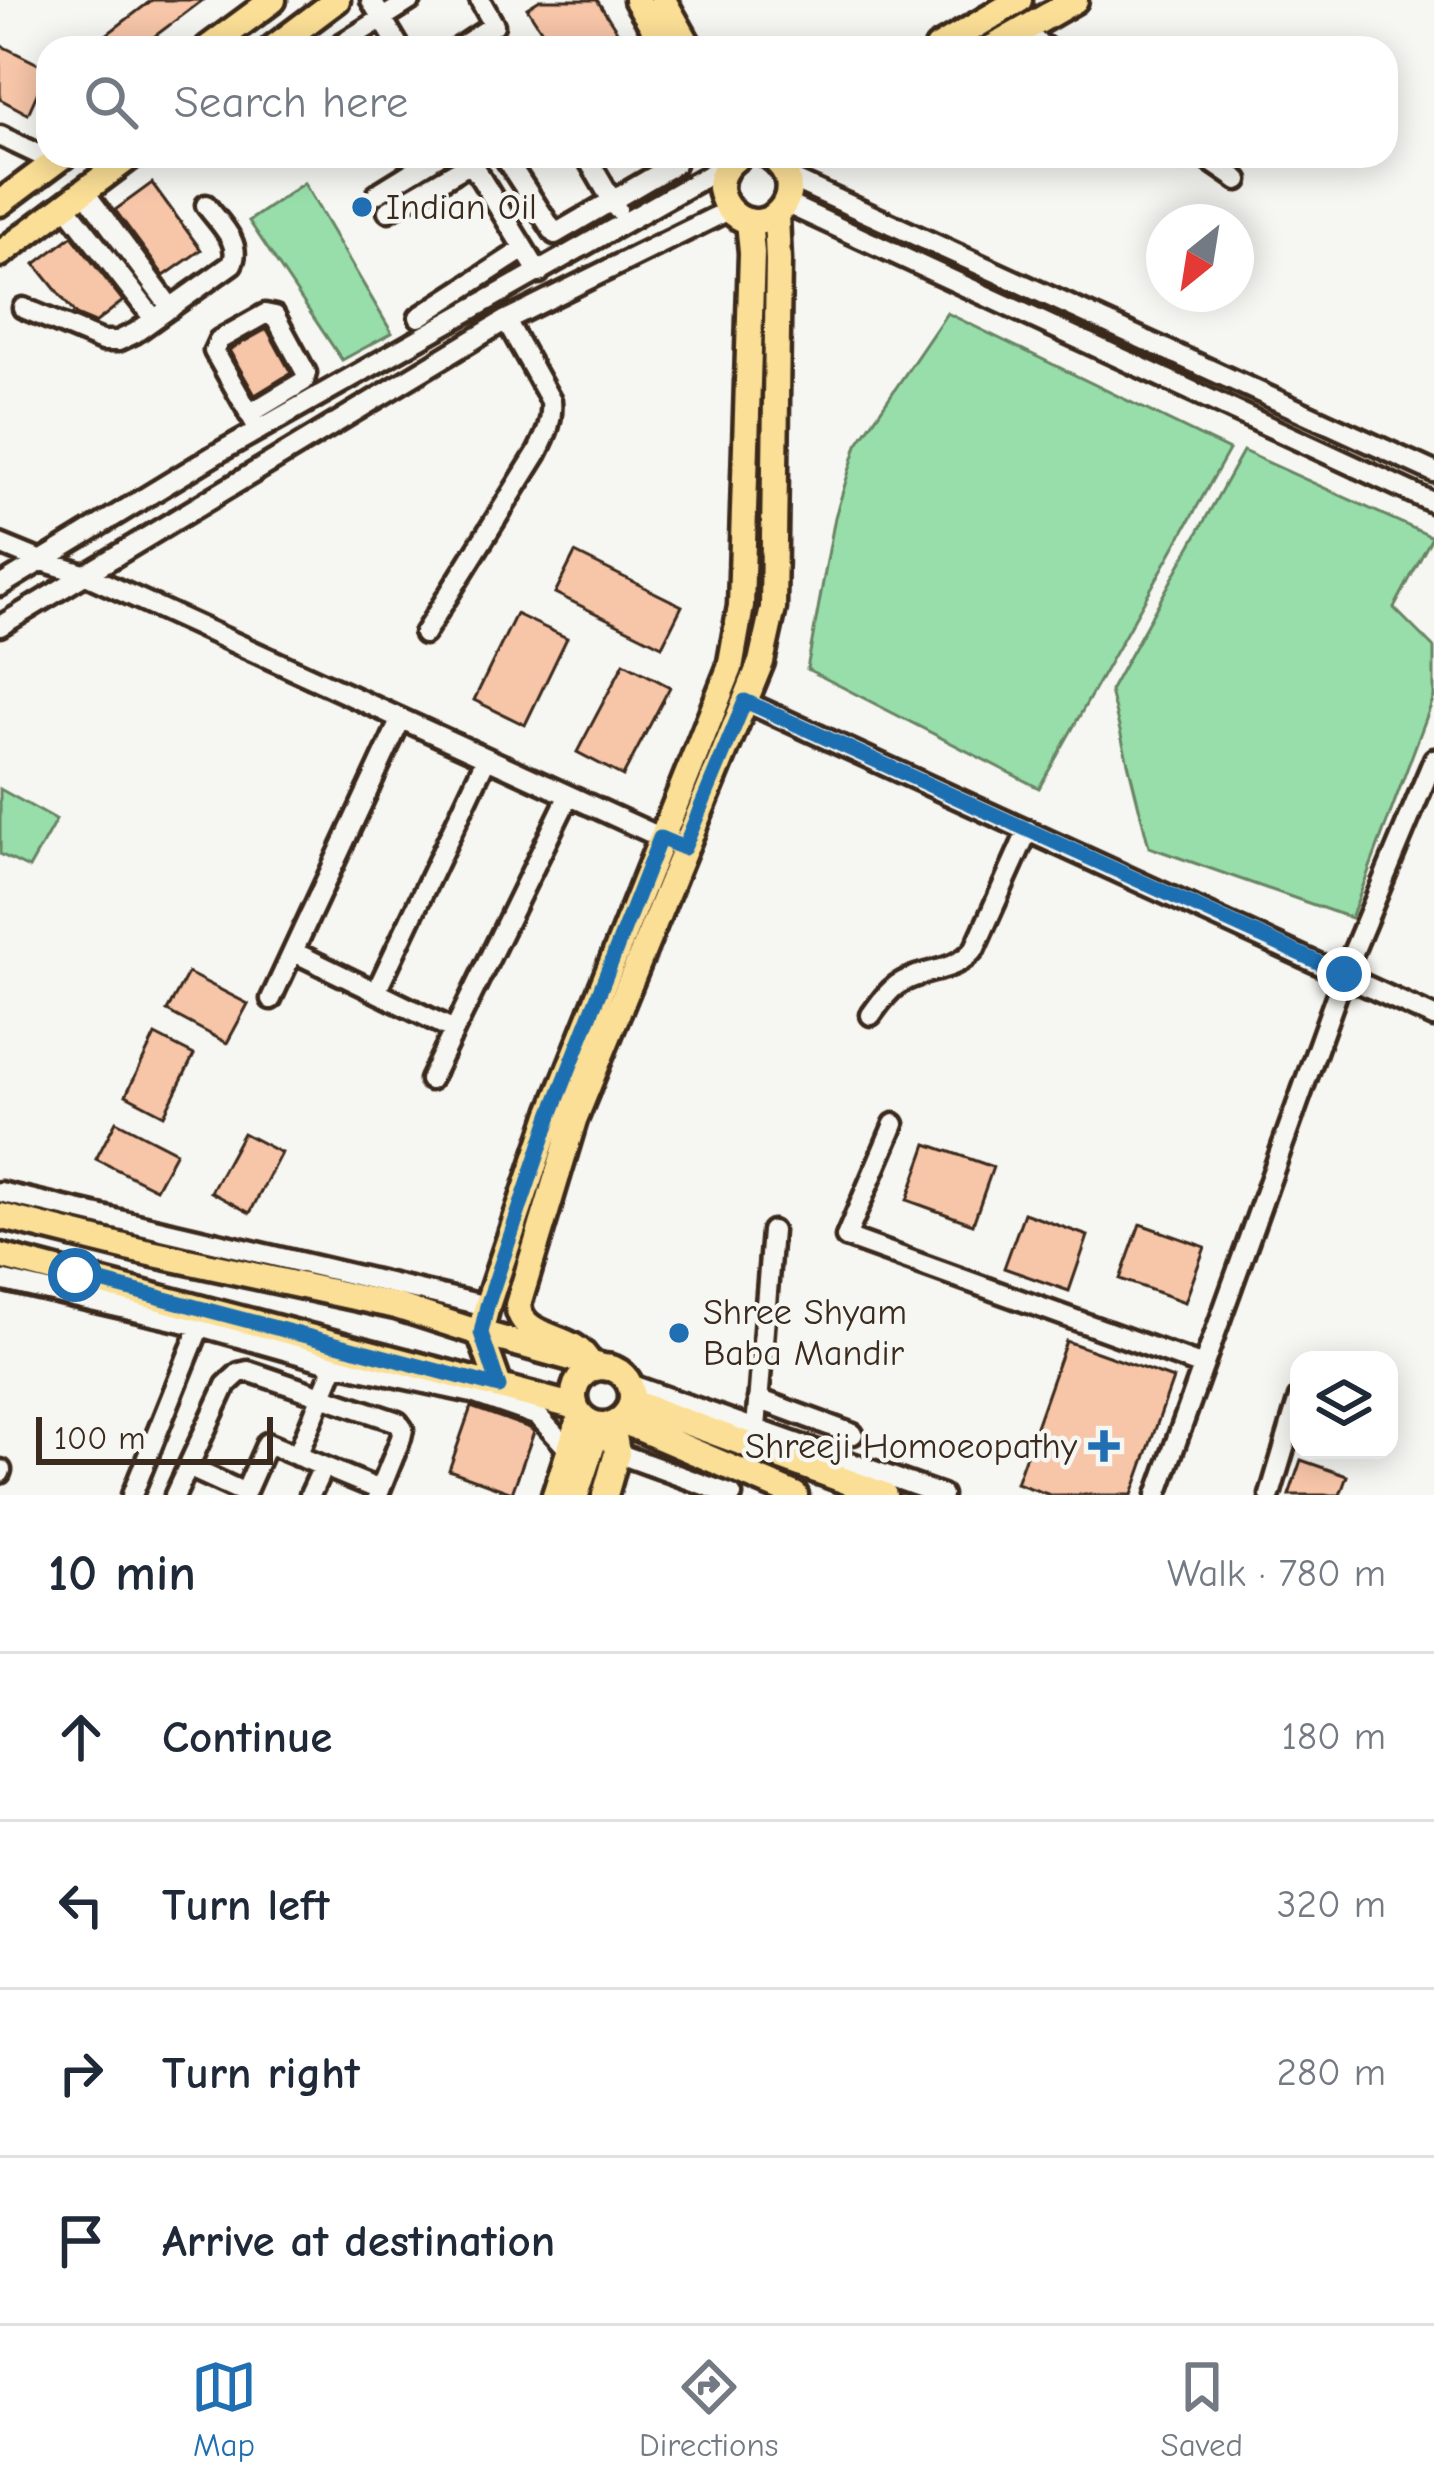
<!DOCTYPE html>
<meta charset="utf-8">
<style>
:root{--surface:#fff;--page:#f2f2f3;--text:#1f2937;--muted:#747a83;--line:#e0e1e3;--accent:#1f6fb2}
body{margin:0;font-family:"Comic Neue",sans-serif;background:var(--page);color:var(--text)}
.controls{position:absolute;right:36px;bottom:36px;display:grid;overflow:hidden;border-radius:24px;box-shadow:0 6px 30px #0003}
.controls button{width:108px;height:108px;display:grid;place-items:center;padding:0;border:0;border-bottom:3px solid var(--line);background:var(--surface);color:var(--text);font:60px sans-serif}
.compass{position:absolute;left:1146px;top:204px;width:108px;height:108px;border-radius:50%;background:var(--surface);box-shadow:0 6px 30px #0003;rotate:210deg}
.scale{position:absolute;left:36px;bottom:30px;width:237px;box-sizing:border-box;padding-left:12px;border:6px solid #3b2a1e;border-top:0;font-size:33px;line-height:42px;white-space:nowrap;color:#3b2a1e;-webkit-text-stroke:9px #f6f6f2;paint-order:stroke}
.stop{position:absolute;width:36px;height:36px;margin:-27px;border:9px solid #1f6fb2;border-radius:50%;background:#fff}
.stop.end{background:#1f6fb2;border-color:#fff;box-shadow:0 3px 12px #0008}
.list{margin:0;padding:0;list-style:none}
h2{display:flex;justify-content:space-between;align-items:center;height:156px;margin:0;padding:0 48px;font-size:51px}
h2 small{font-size:39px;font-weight:400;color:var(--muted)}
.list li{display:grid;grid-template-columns:78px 1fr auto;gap:36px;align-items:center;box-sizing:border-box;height:168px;padding:0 48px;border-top:3px solid var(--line)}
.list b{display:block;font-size:45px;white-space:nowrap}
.list em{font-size:39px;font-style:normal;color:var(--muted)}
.icon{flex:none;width:66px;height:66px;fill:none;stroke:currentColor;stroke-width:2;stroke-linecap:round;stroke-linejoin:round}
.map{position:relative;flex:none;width:1434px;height:1495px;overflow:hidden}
.search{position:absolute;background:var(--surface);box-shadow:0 6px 30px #0003;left:36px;right:36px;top:36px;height:132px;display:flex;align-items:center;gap:30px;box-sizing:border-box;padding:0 42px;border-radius:36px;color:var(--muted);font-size:45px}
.sheet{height:828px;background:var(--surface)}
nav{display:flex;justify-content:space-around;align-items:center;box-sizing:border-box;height:168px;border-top:3px solid var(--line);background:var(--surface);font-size:33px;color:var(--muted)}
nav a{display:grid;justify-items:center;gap:6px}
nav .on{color:var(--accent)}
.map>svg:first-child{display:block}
</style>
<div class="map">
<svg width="1434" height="1495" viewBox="0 0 1434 1495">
<rect width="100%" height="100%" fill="#f6f6f2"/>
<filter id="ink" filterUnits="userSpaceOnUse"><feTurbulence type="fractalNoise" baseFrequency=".00833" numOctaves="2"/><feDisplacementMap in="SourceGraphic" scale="24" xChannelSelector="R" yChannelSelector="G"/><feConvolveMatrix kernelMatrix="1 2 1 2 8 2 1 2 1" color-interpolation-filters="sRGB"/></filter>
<g filter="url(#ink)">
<!-- green -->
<path fill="#97deab" stroke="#698464" stroke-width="3" d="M304 183 392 333 342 360 249 221Z
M947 313 1229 450 1039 788 807 669 835 517 857 445Z
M1243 451 1432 537 1394 608 1434 648V697L1351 918 1149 847 1110 691Z
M0 789 56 820 29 868 0 854Z"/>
<!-- building -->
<path fill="#f7c5a8" stroke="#3b2a1e" stroke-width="3" d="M152 0H203L139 48H89Z
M540 0H597L617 31 591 48H553L527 8Z
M0 45 48 69 28 114 0 99Z
M152 183 201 250 164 276 115 210Z
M72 236 123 301 95 323 76 315 35 264Z
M267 329 291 373 255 395 229 350Z
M575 553 682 606 662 646 555 593Z
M516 614 567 638 525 725 474 700Z
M624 663 670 687 623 776 577 752Z
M188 973 248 1004 227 1043 167 1011Z
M155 1035 194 1055 164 1115 126 1095Z
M116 1121 176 1152 156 1189 96 1159Z
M243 1133 281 1153 250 1213 211 1192Z
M927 1144 993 1167 973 1224 907 1200Z
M1024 1213 1088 1236 1069 1291 1004 1268Z
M1140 1224 1205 1247 1185 1302 1120 1279Z
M1066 1341 1173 1379 1132 1495H1050L1016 1483Z
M471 1407 530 1428 534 1432 512 1493 449 1470Z
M1301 1460 1347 1476 1340 1495H1289Z"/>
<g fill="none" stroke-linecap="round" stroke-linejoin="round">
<!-- minor casing -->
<g stroke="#3b2a1e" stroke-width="27">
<path id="minor" d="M371 0 400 48
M1021 31 1046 48
M335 48 411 0
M459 48 494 25 480 0
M0 136 55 162
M467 156 539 273
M504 156 555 234 675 164 670 156
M586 156 617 209
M1203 156 1238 180
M788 177 1434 472
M84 191 171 308
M378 193 438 156
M785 203 1434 503
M65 205 154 319
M388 211 471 163
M23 308 102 341H118L135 333 232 264C243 243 218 222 206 205
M419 317 524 249
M249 414 304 381 306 373 275 316 265 314 219 340 214 351 259 430
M0 544 39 560 84 574 684 848
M0 586 218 453 728 164
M0 626 506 320 729 210
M424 634 537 453C546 435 553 421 551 401L506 320
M744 701 1434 1017
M294 952 454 1030
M377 990 486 759
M271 999 401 719
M871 1015C879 1004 886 993 897 985 922 968 955 974 975 948L1028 830
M430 1080 568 797
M894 1124 846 1237 1203 1366
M0 1192 487 1306
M0 1280 200 1326 327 1362 472 1393 538 1416 571 1452
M629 1384 942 1495
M758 1399 853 1434
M756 1428 772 1231
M617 1453 732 1495
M297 1456 335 1364
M188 1467 245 1493
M0 1473 1 1470
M132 1495 200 1326
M175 1495 226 1385 239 1373 248 1371 398 1422 403 1429 401 1438 378 1495
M244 1495 267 1443 380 1490
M310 1495 323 1467
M1157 1495 1344 974 1434 759
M1270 1495 1299 1398"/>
</g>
<!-- major casing -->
<g stroke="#3b2a1e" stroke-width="33">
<path id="major" d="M637 0 666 48
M663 0 690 48
M208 48 273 0
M273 48 337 0
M938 48 1019 0
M992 48 1075 0
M739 156C728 164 720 173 720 188 721 197 726 207 733 213 769 244 815 187 770 156
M0 203 63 156
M0 254 131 156
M0 1216 136 1250 396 1306 480 1333 607 1368
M0 1256 576 1407
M589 1363C575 1332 522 1342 518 1305L574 1120 761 662 773 608 778 261 776 215
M574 1396a29 29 0 1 1 58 0a29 29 0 1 1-58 0Z
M499 1386 480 1333 487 1306 551 1115 730 668 741 606 752 253 749 221
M632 1402 884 1495
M620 1420 795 1495
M555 1495 581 1415
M576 1495 599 1425
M605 1495 617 1453 612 1424"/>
</g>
<!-- minor -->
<use href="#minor" stroke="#f6f6f2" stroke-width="18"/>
<!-- major -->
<use href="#major" stroke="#fbdf96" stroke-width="24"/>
</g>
</g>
<g fill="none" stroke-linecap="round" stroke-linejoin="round" filter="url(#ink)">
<!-- route -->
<path stroke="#1f6fb2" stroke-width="15" d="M75 1275 499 1387 481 1333 487 1306 551 1115 660 838 684 848 745 701 1344 974"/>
</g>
<!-- markers -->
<g fill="#1f6fb2" stroke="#f6f6f2" stroke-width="4.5">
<circle cx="362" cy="207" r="12"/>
<circle cx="679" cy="1333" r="12"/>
<path d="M1098 1428h12v12h12v12h-12v12h-12v-12h-12v-12h12z"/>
</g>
<g text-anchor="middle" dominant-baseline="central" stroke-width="9" stroke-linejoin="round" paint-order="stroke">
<!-- poi labels -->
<g font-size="36" fill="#3b2a1e" stroke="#f6f6f2" text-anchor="start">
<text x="386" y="207">Indian Oil</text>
<text x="703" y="1312">Shree Shyam<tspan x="703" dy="41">Baba Mandir</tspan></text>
<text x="1077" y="1446" text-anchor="end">Shreeji Homoeopathy</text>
</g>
</g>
</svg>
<div class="controls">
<button><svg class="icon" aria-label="layers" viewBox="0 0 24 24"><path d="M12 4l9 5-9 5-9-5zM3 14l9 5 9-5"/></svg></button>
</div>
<svg class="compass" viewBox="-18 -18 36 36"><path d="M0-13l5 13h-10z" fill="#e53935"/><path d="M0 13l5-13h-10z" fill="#747a83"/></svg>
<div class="scale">100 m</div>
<div class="stop" style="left:75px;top:1275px"></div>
<div class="stop end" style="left:1344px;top:974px"></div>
<div class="search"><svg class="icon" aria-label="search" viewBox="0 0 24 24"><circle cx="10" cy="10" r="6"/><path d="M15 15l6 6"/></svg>Search here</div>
</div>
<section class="sheet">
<h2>10 min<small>Walk · 780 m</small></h2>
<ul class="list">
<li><svg class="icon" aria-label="ahead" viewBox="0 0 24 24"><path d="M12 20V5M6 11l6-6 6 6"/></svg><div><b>Continue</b></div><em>180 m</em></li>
<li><svg class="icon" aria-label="left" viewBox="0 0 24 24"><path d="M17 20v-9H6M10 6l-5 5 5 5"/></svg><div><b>Turn left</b></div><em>320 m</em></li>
<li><svg class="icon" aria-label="right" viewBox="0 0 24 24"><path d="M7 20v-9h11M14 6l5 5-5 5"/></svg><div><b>Turn right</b></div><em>280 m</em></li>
<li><svg class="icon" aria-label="arrive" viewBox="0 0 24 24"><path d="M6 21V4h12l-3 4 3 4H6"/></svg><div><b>Arrive at destination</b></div></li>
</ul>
</section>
<nav>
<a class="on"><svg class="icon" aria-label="map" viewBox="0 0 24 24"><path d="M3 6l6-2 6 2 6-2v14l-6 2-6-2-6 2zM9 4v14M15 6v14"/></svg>Map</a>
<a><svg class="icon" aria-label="directions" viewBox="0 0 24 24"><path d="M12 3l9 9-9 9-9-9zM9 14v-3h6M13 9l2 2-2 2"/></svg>Directions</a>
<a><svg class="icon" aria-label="saved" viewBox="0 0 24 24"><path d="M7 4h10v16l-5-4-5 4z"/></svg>Saved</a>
</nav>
